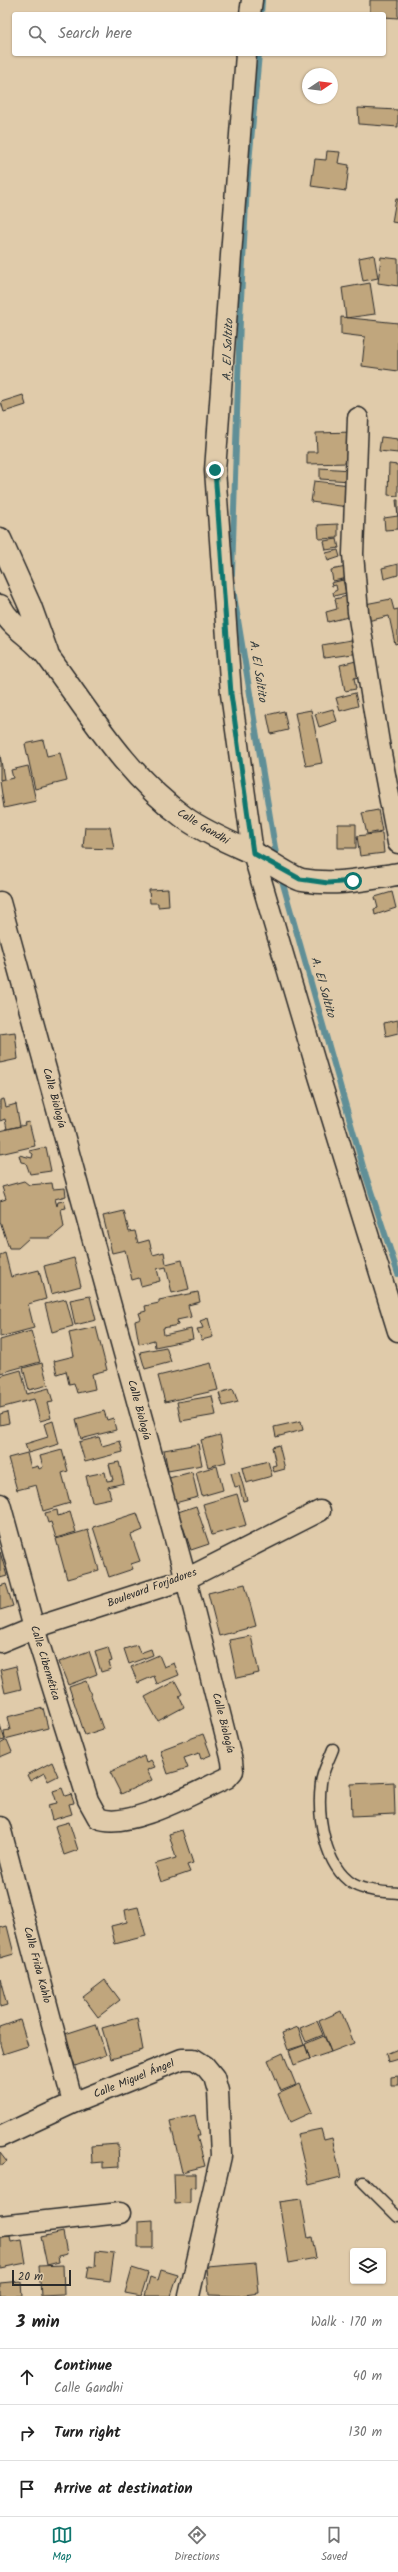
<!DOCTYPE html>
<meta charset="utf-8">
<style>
:root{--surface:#fff;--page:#f2f2f2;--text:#222;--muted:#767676;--line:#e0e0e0;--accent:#0f766e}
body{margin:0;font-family:Kalam,sans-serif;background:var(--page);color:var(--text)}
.controls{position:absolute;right:12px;bottom:12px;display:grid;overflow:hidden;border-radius:4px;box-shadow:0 1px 3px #0004}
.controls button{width:36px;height:36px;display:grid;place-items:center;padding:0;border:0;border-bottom:1px solid var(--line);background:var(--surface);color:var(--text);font:20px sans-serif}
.compass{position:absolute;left:302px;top:68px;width:36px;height:36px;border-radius:50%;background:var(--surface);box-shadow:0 1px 3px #0004;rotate:77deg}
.scale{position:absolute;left:12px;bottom:10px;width:59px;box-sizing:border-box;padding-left:4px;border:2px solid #2b2b2b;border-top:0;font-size:11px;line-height:14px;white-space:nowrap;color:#2b2b2b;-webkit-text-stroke:3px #e0cbaa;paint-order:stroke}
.stop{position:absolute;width:12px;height:12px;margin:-9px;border:3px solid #0f766e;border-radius:50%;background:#fff}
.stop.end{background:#0f766e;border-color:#fff;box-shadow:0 1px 4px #0008}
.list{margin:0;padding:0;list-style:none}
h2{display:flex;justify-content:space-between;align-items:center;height:52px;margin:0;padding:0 16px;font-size:17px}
h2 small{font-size:13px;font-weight:400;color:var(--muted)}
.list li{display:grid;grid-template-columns:26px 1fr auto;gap:12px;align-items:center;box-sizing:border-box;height:56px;padding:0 16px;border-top:1px solid var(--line)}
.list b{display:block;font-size:15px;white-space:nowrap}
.list p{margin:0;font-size:13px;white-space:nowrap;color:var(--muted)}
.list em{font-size:13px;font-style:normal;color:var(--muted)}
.icon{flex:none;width:22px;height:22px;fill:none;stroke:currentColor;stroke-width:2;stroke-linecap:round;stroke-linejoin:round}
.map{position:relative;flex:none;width:398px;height:2296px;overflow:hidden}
.search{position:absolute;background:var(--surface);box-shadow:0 1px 3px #0004;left:12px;right:12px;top:12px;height:44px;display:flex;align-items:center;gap:10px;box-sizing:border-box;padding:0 14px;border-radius:4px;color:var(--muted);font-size:15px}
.sheet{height:220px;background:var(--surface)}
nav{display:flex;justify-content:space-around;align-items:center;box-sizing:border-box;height:56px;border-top:1px solid var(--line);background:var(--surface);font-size:11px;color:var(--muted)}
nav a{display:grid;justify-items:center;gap:2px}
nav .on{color:var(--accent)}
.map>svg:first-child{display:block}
</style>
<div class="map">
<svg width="398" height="2296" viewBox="0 0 398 2296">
<rect width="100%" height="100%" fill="#e0cbaa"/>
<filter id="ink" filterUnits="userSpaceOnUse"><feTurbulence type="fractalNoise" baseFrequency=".025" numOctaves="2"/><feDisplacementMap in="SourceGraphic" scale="8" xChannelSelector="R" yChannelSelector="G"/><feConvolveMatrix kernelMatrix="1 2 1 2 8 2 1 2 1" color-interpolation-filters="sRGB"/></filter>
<g filter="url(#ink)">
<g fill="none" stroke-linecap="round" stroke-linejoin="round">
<!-- stream -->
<path stroke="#608f97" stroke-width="6" d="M261 14 262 0
M232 574 240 318 247 184 259 54
M232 583 277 860
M281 877 364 1170 398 1274"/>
</g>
<!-- building -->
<path fill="#c0a67d" stroke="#2b2b2b" d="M370 0H398V18L384 17V14H370Z
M358 108 398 110V127L359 124Z
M327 151 340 152 338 163 349 165 346 191 311 186 315 159 326 160Z
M396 199H398V223L392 222Z
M374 255 378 278 363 281 359 258Z
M381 257 398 259V286L378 283Z
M370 283 375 314 346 318 342 288Z
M341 317 398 323V371L362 366 365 337 341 334Z
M23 395 26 405 4 412 1 402Z
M353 432 348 463 307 464V452H317L316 433Z
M381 437 398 439V453L379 451Z
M389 464 398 465V496L388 495Z
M320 468 352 470 351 481 320 479Z
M314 481 350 485 348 507 311 502Z
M396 500H398V529L385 530 384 518 398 516Z
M338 524V538L319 539 318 525Z
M337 539 339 548 326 550 324 541Z
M338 550 340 557 328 561 326 553Z
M398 564V575L384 579 382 568Z
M346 567 348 578 333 581 331 570Z
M343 580 346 593 334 596 333 592 337 590 336 585 332 586 331 583Z
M347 596 352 616 328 622 326 612 337 609 335 599Z
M391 599 394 610 398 609V643L395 644 389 616 363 622 360 605Z
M357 639 360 653 324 658 322 645Z
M360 660 364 676 354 678 356 689 345 691 340 665Z
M355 693 358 706 340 711 336 698Z
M333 709 337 721 319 727 315 714Z
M311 710 322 763 306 766 295 713Z
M284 711 288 730 271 734 267 715Z
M43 740 47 756 60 753 67 781 35 789 25 744Z
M0 755 4 779 0 780Z
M28 766 36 801 4 808 0 781 13 778 11 770Z
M378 810 382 831 367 834 362 813Z
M338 824H356V848H338Z
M85 827H110L114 849 83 848Z
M382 833 384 853 360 856 357 836Z
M168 889 169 906 158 907V903H150L149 890Z
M392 892 396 908 375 915 374 909 378 908 375 897Z
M398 1020V1033L386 1036 384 1023Z
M15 1032 18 1059 0 1063V1034Z
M4 1099 6 1107 16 1104 20 1126 7 1129 5 1119 0 1121V1100Z
M29 1122 35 1146 0 1154V1129V1131L25 1125 24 1123Z
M46 1147 51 1171 30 1174 26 1163 21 1162 19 1155 32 1158 33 1154 29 1151Z
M24 1181 29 1185 52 1183 53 1189 65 1188 66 1196 55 1199 57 1206 58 1202 64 1201 66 1208 61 1209 64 1227 51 1238H29L18 1248H9L0 1221V1201L6 1199 2 1187Z
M124 1211 129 1232 135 1231 138 1243 149 1240 153 1255 164 1252 166 1264 182 1260 189 1289 172 1293 166 1267 157 1269 160 1281 141 1286 139 1278 132 1280 125 1250 112 1253 103 1216Z
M5 1253 11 1277 39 1270 46 1299 28 1304 34 1328 0 1337V1255Z
M74 1258 81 1286 51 1294 44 1266Z
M198 1292 200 1302 188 1305 191 1317 177 1320 178 1325 163 1328 164 1335 191 1329 193 1339 155 1347 154 1340 139 1344 135 1321 141 1319 139 1313 146 1311 145 1306 159 1303V1300Z
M90 1296 96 1320 75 1325 70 1300Z
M66 1299 73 1326 52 1332 45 1304Z
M208 1318 213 1337 202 1340 197 1329 203 1328 200 1321Z
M96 1327 107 1370 92 1374 95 1389 77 1393 74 1383 69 1384 66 1371 57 1374 54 1361 74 1356 69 1333Z
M31 1331 40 1362 0 1373V1340Z
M166 1347 171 1362 145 1369 140 1352Z
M42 1363 48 1385 29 1390 23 1368Z
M211 1363 218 1390 165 1402 158 1376Z
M21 1370 27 1394 49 1388 53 1402 47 1403 51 1418 40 1421 34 1399 0 1408V1376Z
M233 1389 238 1402 223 1406 219 1393Z
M212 1396 216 1415 181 1421 177 1402Z
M104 1411 107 1420 113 1418 116 1430 81 1439 76 1419Z
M7 1412 9 1423 0 1425V1414Z
M53 1421 59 1444 28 1453 25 1444 48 1437 44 1424Z
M301 1421 303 1430 276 1437 274 1427Z
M220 1435 226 1462 208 1467 201 1440Z
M99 1437 102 1446 120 1441 123 1452 85 1462 79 1442Z
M198 1444 202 1465 168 1471 164 1450Z
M279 1445 285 1469 274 1472 272 1466 276 1465 272 1447Z
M62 1450 68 1471 62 1473 70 1503 43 1511 36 1485 17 1490 8 1458 27 1453 31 1468 38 1466 39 1469 43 1467 40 1456Z
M268 1461 272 1476 246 1483 242 1468Z
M119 1462 124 1483 108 1487 111 1498 92 1502 86 1476 105 1472 107 1481 113 1480 109 1464Z
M217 1466 223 1490 202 1496 196 1472Z
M239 1471 247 1500 243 1501 239 1486 235 1487 231 1473Z
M192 1472 198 1497 175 1503 169 1478Z
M237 1494 246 1525 212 1535 203 1504Z
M196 1506 209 1544 191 1550 178 1512Z
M57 1510 58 1516 70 1512 76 1532 56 1538 51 1522 48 1523 45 1513Z
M137 1513 143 1530 131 1535 140 1561 131 1564 133 1569 109 1577 93 1527Z
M88 1530 99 1570 67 1579 56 1539Z
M0 1552 7 1576 0 1578Z
M6 1584 13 1606 0 1610V1586Z
M245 1584 256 1626 219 1636 208 1593Z
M251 1636 259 1673 237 1678 229 1640Z
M137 1645 140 1653 151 1649 153 1655 129 1664 124 1649Z
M108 1647 112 1661 109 1662 111 1669 101 1672 95 1651Z
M89 1651 97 1674 68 1685 59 1662Z
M159 1655 164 1667 174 1663 179 1675 157 1684 154 1676 138 1683 131 1667Z
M16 1666 21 1689 5 1693 0 1670Z
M86 1681 103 1729 85 1735 69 1687Z
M175 1681 182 1694 179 1696 184 1707 158 1721 145 1697Z
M43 1708 48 1728 5 1739 4 1731 10 1730 7 1717Z
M0 1725 5 1740 0 1741Z
M203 1734 211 1755 201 1759 199 1753 184 1758 188 1768 168 1774 160 1750Z
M7 1740 12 1752 0 1757V1744Z
M144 1756 146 1763 151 1760 155 1767 147 1770 152 1780 121 1794 110 1772Z
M52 1762 58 1776 48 1781 44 1773 30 1781 27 1775Z
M394 1782 395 1814 352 1816 351 1784Z
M62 1788 65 1796 71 1794 74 1803 69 1804 72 1814 52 1820 48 1805 57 1803 53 1791Z
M69 1822 78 1850 64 1855 55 1826Z
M182 1830 193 1863 187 1865 190 1872 161 1882 155 1864 176 1858 169 1834Z
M138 1907 146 1936 115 1944 111 1926 127 1922 125 1910Z
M7 1926 14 1954 0 1958V1928Z
M0 1979 7 2005 0 2007Z
M105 1980 120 2000 98 2017 83 1997Z
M341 2011 354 2043 331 2052 319 2021Z
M137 2018 143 2050 111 2059 102 2028Z
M20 2020 28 2046 3 2054 0 2044V2027Z
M317 2021 323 2035 306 2042 300 2028Z
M96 2024 106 2055 75 2066 65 2034Z
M298 2027 304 2045 288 2050 282 2033Z
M324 2036 331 2052 310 2059 305 2044Z
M305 2045 310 2059 294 2065 289 2051Z
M398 2049V2059L388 2062 386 2054Z
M283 2053 296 2085 281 2091 268 2060Z
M398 2076V2085H391V2077Z
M300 2084 312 2112 290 2122 278 2094Z
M195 2115 200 2136H197L205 2166 182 2172 170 2121Z
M321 2129 324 2140 332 2138 341 2177 309 2185 297 2134Z
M118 2144 119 2167 103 2168V2162L92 2163 91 2146Z
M0 2152 7 2161 0 2166Z
M174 2174H196V2187L190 2188V2203L175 2204Z
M301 2199 308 2238 312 2237 316 2258 289 2263 279 2202Z
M153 2220V2248H138V2221Z
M63 2232 67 2254 58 2256 59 2262 47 2265 41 2237Z
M10 2236 11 2242 22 2240 26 2263 0 2268V2237Z
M96 2251 114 2253 110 2281 87 2278 89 2266 95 2267Z
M256 2263 259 2293 238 2296 209 2295 207 2267Z
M63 2265 64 2295 41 2296 39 2266Z
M132 2268 148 2273 141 2296 125 2293Z
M161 2270 178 2275 171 2296H145L150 2277 158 2280Z
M21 2281 22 2296H0V2283Z"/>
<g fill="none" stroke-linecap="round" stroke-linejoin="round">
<!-- lane casing -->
<g stroke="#2b2b2b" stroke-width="13">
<path id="lane" d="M333 1749C329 1760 322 1772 321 1783 317 1815 324 1866 353 1884 365 1891 384 1892 398 1893
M363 2182 398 2217"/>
</g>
<!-- street casing -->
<g stroke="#2b2b2b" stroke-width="23">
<path id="street" d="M250 14 252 0
M246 54 215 470 231 694 253 853 319 1076 398 1331
M358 418 353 554 358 612 379 743 398 843
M0 902 186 1579 232 1761 233 1771 227 1778C197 1791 128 1831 98 1818L88 1800 34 1628 0 1504
M0 1642 34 1628 186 1579 320 1511
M0 1827 73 2103
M0 2137 73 2103 182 2059H194L205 2066 214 2077 218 2091 221 2156 189 2296
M0 2226 120 2213"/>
</g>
<!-- secondary casing -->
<g stroke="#2b2b2b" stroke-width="25">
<path id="secondary" d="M0 539 30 606 47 653
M0 606C11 628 35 638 49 658 91 715 126 775 185 818 206 833 231 843 255 854 267 860 292 878 302 880 334 886 366 879 398 874"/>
</g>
<!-- lane -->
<use href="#lane" stroke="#e0cbaa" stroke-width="10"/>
<!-- street -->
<use href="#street" stroke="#e0cbaa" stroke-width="20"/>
<!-- secondary -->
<use href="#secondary" stroke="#e0cbaa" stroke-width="22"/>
</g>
</g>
<g fill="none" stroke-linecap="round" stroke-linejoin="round" filter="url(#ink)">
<!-- route -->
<path stroke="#0f766e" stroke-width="5" d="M215 470 231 694 253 853 300 879 328 883 353 881"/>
</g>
<g text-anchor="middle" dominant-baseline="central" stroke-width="3.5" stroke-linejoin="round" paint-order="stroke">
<!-- street labels -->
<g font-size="11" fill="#2b2b2b" stroke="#e0cbaa">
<text transform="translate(203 827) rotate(31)">Calle Gandhi</text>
<text transform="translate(54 1098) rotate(75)">Calle Biología</text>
<text transform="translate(139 1410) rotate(75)">Calle Biología</text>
<text transform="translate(152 1588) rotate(-20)">Boulevard Forjadores</text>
<text transform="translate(45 1663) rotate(73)">Calle Cibernética</text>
<text transform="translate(223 1723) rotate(76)">Calle Biología</text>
<text transform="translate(37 1965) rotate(75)">Calle Frida Kahlo</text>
<text transform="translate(134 2079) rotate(-22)">Calle Miguel Ángel</text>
</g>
<!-- water labels -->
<g font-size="12" font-style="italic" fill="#343c3d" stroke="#e0cbaa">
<text transform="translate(228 350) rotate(-88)">A. El Saltito</text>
<text transform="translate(258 671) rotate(81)">A. El Saltito</text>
<text transform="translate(323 987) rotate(74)">A. El Saltito</text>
</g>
</g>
</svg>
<div class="controls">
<button><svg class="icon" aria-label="layers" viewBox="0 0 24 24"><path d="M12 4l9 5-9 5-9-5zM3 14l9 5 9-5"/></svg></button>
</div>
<svg class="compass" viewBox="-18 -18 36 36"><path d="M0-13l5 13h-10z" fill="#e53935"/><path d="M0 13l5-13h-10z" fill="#767676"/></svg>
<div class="scale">20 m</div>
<div class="stop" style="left:353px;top:881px"></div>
<div class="stop end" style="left:215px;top:470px"></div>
<div class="search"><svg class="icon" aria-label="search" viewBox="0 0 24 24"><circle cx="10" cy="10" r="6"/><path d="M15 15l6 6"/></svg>Search here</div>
</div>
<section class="sheet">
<h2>3 min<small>Walk · 170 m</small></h2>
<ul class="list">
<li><svg class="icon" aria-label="ahead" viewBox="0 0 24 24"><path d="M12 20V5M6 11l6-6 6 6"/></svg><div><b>Continue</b><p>Calle Gandhi</p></div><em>40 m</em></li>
<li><svg class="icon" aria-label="right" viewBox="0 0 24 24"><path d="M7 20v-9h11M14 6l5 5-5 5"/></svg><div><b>Turn right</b></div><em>130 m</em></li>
<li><svg class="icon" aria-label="arrive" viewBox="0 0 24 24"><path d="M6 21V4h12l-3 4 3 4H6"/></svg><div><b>Arrive at destination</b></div></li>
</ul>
</section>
<nav>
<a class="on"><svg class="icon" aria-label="map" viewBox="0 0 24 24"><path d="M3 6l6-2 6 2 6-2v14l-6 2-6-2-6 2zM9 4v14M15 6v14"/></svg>Map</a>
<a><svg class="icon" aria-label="directions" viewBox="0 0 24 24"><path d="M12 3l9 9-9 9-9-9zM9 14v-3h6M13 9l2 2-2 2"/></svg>Directions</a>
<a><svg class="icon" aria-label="saved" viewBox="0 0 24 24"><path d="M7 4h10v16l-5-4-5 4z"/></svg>Saved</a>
</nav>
